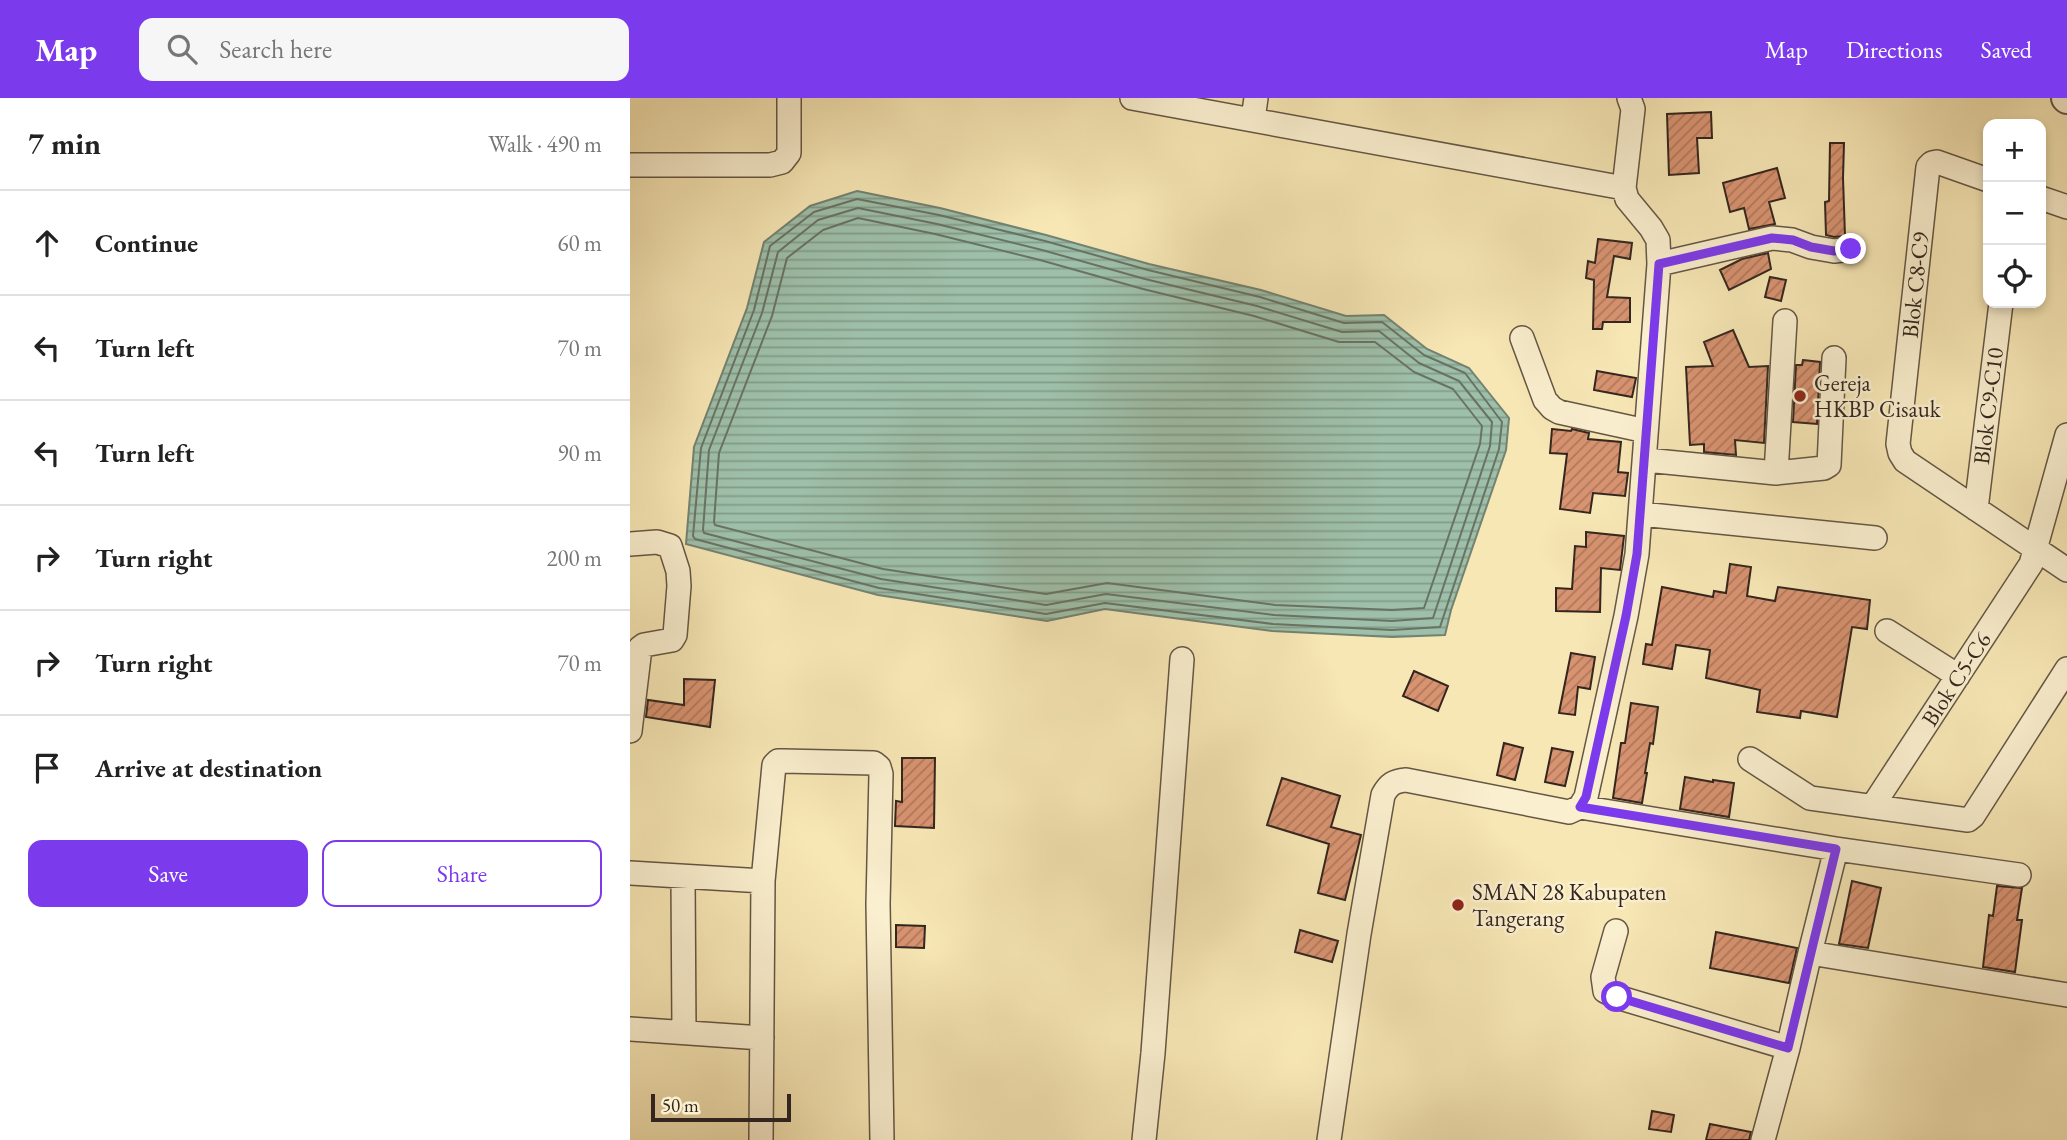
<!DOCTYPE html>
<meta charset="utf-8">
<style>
:root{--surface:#fff;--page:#f6f6f6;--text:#222;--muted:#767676;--line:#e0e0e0;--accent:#7c3aed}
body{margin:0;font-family:"EB Garamond",serif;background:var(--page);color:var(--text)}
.controls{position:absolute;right:21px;top:21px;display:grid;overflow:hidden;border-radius:14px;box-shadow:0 4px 10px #0003}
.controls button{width:63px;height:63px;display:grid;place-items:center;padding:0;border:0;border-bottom:2px solid var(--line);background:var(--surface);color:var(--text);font:35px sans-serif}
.scale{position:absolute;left:21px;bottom:18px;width:140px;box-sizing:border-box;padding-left:7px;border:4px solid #34261f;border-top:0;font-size:19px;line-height:24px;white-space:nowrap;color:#34261f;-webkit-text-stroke:5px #faefcf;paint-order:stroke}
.stop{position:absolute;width:21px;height:21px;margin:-16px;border:5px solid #7c3aed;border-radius:50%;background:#fff}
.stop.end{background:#7c3aed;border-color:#fff;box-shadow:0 2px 7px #0008}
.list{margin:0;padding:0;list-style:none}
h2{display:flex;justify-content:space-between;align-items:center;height:91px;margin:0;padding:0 28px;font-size:30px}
h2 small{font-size:23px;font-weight:400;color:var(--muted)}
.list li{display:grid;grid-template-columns:46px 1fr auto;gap:21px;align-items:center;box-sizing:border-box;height:105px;padding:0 28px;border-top:2px solid var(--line)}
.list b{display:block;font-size:26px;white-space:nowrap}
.list em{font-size:23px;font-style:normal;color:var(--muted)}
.actions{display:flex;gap:14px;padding:21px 28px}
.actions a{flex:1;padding:16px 0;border:2px solid var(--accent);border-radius:14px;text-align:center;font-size:24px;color:var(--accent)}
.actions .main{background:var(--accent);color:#fff}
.icon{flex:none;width:38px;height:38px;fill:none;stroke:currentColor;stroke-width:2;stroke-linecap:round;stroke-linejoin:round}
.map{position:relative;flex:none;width:1437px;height:1042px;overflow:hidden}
header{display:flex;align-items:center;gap:42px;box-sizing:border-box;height:98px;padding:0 35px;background:var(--accent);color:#fff}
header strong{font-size:33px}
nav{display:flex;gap:38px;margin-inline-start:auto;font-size:24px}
.search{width:490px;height:63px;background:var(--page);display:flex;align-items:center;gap:18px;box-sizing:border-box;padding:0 24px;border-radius:14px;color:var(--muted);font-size:26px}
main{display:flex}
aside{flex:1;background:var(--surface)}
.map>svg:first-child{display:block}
</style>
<header>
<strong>Map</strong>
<div class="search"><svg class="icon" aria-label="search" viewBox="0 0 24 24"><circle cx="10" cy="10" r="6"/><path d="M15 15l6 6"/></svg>Search here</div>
<nav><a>Map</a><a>Directions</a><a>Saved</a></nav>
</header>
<main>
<aside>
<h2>7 min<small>Walk · 490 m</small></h2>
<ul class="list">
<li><svg class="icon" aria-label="ahead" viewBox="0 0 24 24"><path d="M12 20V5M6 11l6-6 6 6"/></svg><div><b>Continue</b></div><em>60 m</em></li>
<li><svg class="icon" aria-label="left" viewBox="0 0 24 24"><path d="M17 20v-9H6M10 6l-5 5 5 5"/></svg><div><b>Turn left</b></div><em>70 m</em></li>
<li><svg class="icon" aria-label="left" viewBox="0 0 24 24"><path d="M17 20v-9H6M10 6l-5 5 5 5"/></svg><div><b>Turn left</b></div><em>90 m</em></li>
<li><svg class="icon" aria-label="right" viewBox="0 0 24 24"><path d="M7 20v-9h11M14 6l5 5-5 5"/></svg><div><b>Turn right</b></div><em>200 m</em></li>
<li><svg class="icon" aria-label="right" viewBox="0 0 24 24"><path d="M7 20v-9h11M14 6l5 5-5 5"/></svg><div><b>Turn right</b></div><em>70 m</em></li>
<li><svg class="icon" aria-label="arrive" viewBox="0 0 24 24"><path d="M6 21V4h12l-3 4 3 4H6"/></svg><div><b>Arrive at destination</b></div></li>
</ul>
<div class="actions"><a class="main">Save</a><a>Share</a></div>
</aside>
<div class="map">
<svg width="1437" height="1042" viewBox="0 0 1437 1042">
<defs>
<pattern id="water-rules" width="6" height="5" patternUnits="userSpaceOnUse" patternTransform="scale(1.75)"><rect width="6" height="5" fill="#9ec0aa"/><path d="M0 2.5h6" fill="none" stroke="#829c8a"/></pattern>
<pattern id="building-hatch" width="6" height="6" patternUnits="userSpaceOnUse" patternTransform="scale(1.75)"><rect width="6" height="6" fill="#d89371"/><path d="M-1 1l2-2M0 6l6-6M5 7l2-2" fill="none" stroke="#b0785c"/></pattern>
</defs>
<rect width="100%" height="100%" fill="#f7e7b5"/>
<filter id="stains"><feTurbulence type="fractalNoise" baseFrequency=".00286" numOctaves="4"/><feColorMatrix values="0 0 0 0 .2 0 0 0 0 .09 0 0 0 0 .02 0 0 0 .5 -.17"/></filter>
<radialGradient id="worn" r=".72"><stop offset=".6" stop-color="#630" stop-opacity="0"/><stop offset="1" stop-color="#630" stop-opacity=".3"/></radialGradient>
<!-- water -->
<path fill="url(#water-rules)" stroke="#748272" stroke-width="2" d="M227 93 310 110 416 137 519 166 631 192 716 218 754 217 797 251 839 270 879 320 876 352 821 512 815 537 762 539 642 533 475 511 417 523 248 497 56 446 64 349 117 210 134 144 180 108Z"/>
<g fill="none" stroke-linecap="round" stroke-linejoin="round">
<!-- shore -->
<path stroke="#697364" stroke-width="2" d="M227 101 309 117 415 143 518 172 630 199 714 225 752 224 794 257 835 275 872 324 869 351 810 529 762 532 643 526 475 505 416 516 249 490 65 441 63 438 71 350 124 212 140 148 184 114Z
M228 110 307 126 412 152 515 181 627 208 712 234 749 233 789 265 829 283 862 324 860 348 803 520 762 523 644 517 476 496 416 507 251 481 74 435 73 432 79 352 132 215 148 154 188 122Z
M228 120 305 136 410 162 513 191 624 218 709 244H745L784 274 823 291 852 328 850 346 794 510 762 512 645 507 477 485 416 496 253 471 85 427 84 424 89 355 142 218 157 160 193 132Z"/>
</g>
<!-- building -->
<path fill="url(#building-hatch)" stroke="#34261f" stroke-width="2" d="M1081 14 1082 40H1067L1069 75 1039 77 1037 16Z
M1200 45H1214L1213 80 1215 138 1204 139 1196 137 1195 104 1199 103Z
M1147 70 1155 100 1139 104 1145 126 1119 131 1114 110 1100 114 1093 85Z
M968 141 1002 145 1000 161 984 158 977 199 1000 200V224H973L972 231H963L964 182 956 180 958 163 965 165Z
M1138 155 1141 171 1099 192 1090 172 1112 161Z
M1140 179 1156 182 1151 203 1135 199Z
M1103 232 1119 269 1138 268 1134 345 1105 342 1106 357 1074 354V346L1060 347 1056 269 1083 268 1074 244Z
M1173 262 1190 264 1187 326 1163 324 1166 267H1172Z
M967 273 1006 280 1002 299 964 292Z
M922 331 941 333 942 331 959 335 958 341 991 344 988 374 998 375 995 398 963 395 960 415 930 411 937 356 920 355Z
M956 434 994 438 990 472 971 470 970 514 926 513V490L942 491 945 448 956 449Z
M1100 466 1121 469 1117 498 1145 503 1148 489 1240 502 1237 531 1222 529 1207 619 1171 613 1170 620 1127 614 1130 592 1076 580 1080 552 1046 547 1042 571 1013 566 1016 546 1022 547 1032 489 1083 499 1084 493 1096 495Z
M941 555 965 559 960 591 948 589 945 617 929 615Z
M784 573 818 588 808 613 773 598Z
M54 581 85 582 80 629 16 619 18 602 54 607Z
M1001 605 1028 609 1023 646 1020 645 1015 675H1017L1012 705 983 700 991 645H995Z
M874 645 893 650 885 682 867 677Z
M922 650 943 654 935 688 915 684Z
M272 660H305L304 730 265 728 266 703 272 704Z
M1055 679 1083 684V682L1104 685 1099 719 1050 711Z
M652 680 710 698 701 729 731 737 715 802 688 795 699 746 637 727Z
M1222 783 1251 790 1238 850 1209 846Z
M1367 788 1392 790 1387 822H1392L1385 874 1353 869 1359 817 1363 818Z
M266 827 295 828 294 850 266 849Z
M670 832 708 843 702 864 665 854Z
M1086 834 1167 850 1159 885 1080 870Z
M1022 1013 1044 1017 1041 1034 1019 1031Z
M1080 1026 1121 1034 1119 1042H1076Z"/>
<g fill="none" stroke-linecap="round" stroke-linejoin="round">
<!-- minor casing -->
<g stroke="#655644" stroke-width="26">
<path id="minor" d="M502 0 994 90
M623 21 626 0
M0 67H140L152 64 159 55V0
M1358 82 1307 64 1302 65 1298 69 1268 346 1270 355 1275 363 1437 472
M1411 100 1437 109
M1029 166 1142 140 1162 142 1181 149 1204 153 1221 151
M892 240 915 302 922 310 929 314 1016 333
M1016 362 1146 375 1194 370 1199 367 1204 260
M1146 375 1155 223
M1346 411 1371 205
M1011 416 1245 440
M0 446 27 444 40 448 48 473 49 488 45 537 42 542 14 547 10 550 0 633
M1257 533 1328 578
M1120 661 1180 700 1338 722 1343 718 1437 571
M950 709 1206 751 1389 777
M1242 709 1401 466 1437 337
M0 775 133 783
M53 779 54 934
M986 833 973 879 975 893 987 899 1158 950
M1180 855 1206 751
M0 931 132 940
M131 1042 133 783 144 667 148 663H153L244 665 249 669 251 676 248 806 252 1042
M514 1042 523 955 552 561
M699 1042 729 836 753 697C759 686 764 683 776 682L939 714 950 709 956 699 996 518 1007 456 1029 166 1028 142 1021 130 997 101 994 90 1003 11 999 0
M1133 1042 1158 950 1180 855 1437 897"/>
</g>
<!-- tertiary casing -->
<g stroke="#655644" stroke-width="32">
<path id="tertiary" d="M1436 0 1437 1"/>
</g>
<!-- minor -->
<use href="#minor" stroke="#faefcf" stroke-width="23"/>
<!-- tertiary -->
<use href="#tertiary" stroke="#faefcf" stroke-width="28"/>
</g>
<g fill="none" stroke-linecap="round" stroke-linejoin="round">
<!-- route -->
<path stroke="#7c3aed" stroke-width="9" d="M987 899 1158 950 1206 751 950 709 956 699 996 518 1007 456 1029 166 1142 140 1163 142 1181 149 1204 153 1221 151"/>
</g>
<!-- markers -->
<g fill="#8f2418" stroke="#faefcf" stroke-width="2.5">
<circle cx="1170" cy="298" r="7"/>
<circle cx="828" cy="807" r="7"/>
</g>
<g text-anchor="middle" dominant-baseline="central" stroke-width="5" stroke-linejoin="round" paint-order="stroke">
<!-- street labels -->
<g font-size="23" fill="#34261f" stroke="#faefcf">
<text transform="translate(1285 187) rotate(-84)">Blok C8-C9</text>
<text transform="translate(1358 308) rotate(-83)">Blok C9-C10</text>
<text transform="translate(1326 581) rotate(-57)">Blok C5-C6</text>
</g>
<!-- poi labels -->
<g font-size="23" fill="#34261f" stroke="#faefcf" text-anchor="start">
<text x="1184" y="285">Gereja<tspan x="1184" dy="26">HKBP Cisauk</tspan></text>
<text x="842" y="794">SMAN 28 Kabupaten<tspan x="842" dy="26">Tangerang</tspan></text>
</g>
</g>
<rect width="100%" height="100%" filter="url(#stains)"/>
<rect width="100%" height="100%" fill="url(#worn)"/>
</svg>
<div class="controls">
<button>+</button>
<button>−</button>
<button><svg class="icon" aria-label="locate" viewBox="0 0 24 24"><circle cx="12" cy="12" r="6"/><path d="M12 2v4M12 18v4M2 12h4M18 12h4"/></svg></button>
</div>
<div class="scale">50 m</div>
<div class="stop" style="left:987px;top:899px"></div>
<div class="stop end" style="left:1221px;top:151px"></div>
</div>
</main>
